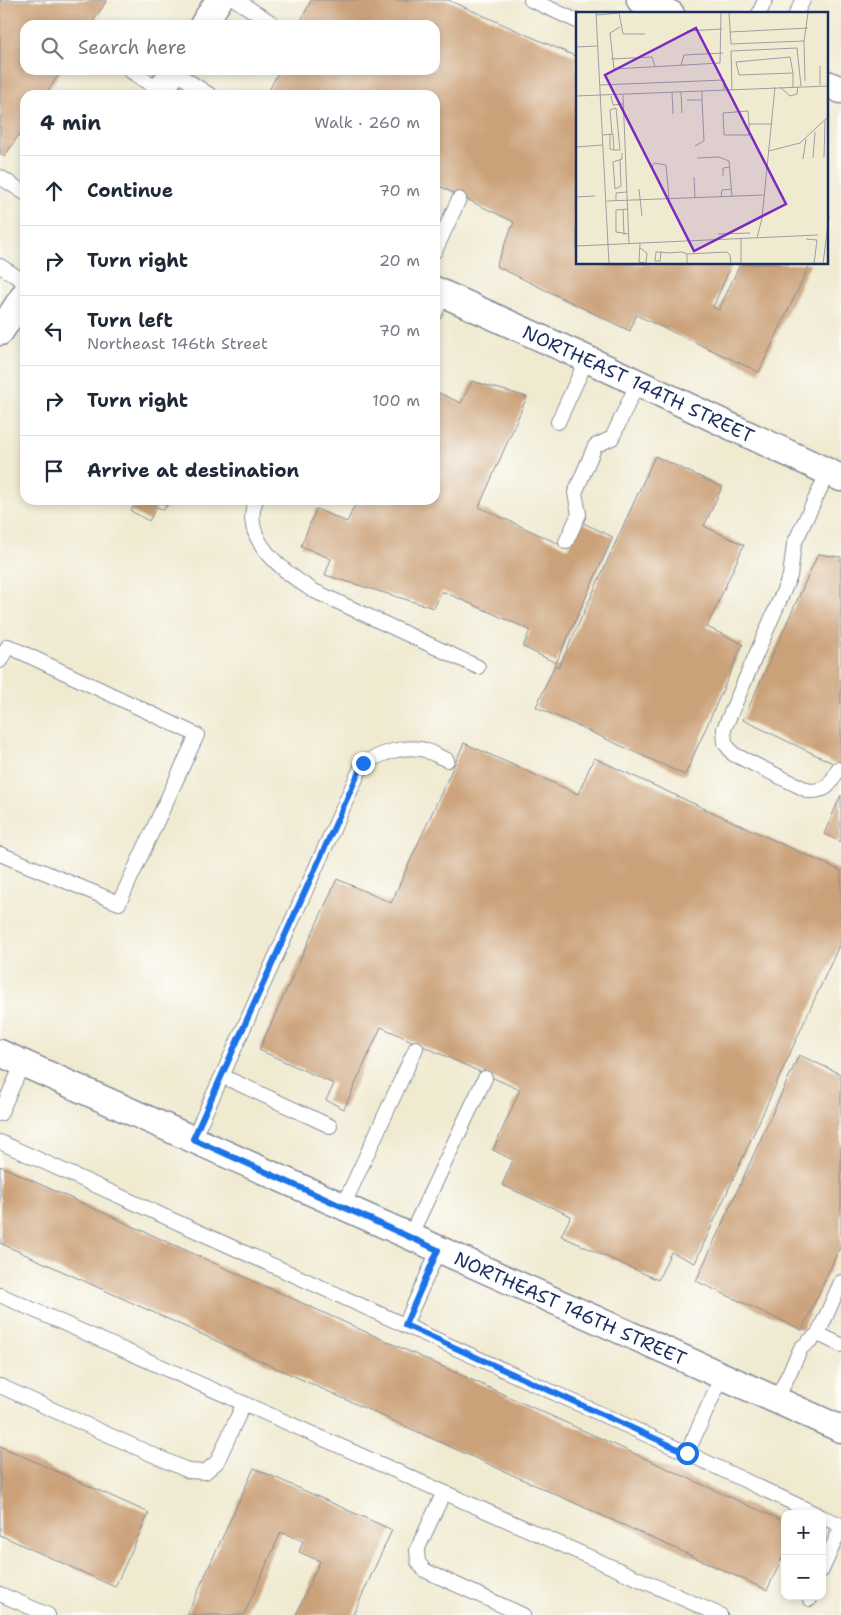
<!DOCTYPE html>
<meta charset="utf-8">
<style>
:root{--surface:#fff;--page:#f6f6f7;--text:#1f2937;--muted:#747a83;--line:#e0e1e3}
body{margin:0;font-family:"Shantell Sans",sans-serif;background:var(--page);color:var(--text)}
.controls{position:absolute;right:15px;bottom:15px;display:grid;overflow:hidden;border-radius:10px;box-shadow:0 2px 8px #0003}
.controls button{width:45px;height:45px;display:grid;place-items:center;padding:0;border:0;border-bottom:1px solid var(--line);background:var(--surface);color:var(--text);font:25px sans-serif}
.stop{position:absolute;width:15px;height:15px;margin:-11px;border:4px solid #1a73e8;border-radius:50%;background:#fff}
.stop.end{background:#1a73e8;border-color:#fff;box-shadow:0 1px 5px #0008}
.list{margin:0;padding:0;list-style:none}
h2{display:flex;justify-content:space-between;align-items:center;height:65px;margin:0;padding:0 20px;font-size:21px}
h2 small{font-size:16px;font-weight:400;color:var(--muted)}
.list li{display:grid;grid-template-columns:32px 1fr auto;gap:15px;align-items:center;box-sizing:border-box;height:70px;padding:0 20px;border-top:1px solid var(--line)}
.list b{display:block;font-size:19px;white-space:nowrap}
.list p{margin:0;font-size:16px;white-space:nowrap;color:var(--muted)}
.list em{font-size:16px;font-style:normal;color:var(--muted)}
.icon{flex:none;width:28px;height:28px;fill:none;stroke:currentColor;stroke-width:2;stroke-linecap:round;stroke-linejoin:round}
.map{position:relative;flex:none;width:841px;height:1615px;overflow:hidden}
.search{position:absolute;background:var(--surface);box-shadow:0 2px 8px #0003;left:20px;top:20px;width:420px;height:55px;display:flex;align-items:center;gap:12px;box-sizing:border-box;padding:0 18px;border-radius:15px;color:var(--muted);font-size:19px}
.panel{position:absolute;background:var(--surface);box-shadow:0 2px 8px #0003;left:20px;top:90px;width:420px;height:415px;border-radius:15px}
.map>svg:first-child{display:block}
</style>
<div class="map">
<svg width="841" height="1615" viewBox="0 0 841 1615">
<rect width="100%" height="100%" fill="#fdfcf7"/>
<filter id="ink" filterUnits="userSpaceOnUse"><feTurbulence type="fractalNoise" baseFrequency=".02" numOctaves="2"/><feDisplacementMap in="SourceGraphic" scale="10" xChannelSelector="R" yChannelSelector="G"/><feConvolveMatrix kernelMatrix="1 2 1 2 8 2 1 2 1" color-interpolation-filters="sRGB"/></filter>
<filter id="wash" filterUnits="userSpaceOnUse"><feTurbulence type="fractalNoise" baseFrequency=".0096" numOctaves="4" result="noise"/><feDisplacementMap in="SourceGraphic" scale="20" xChannelSelector="R" yChannelSelector="G"/><feGaussianBlur stdDeviation="1.12" result="paint"/><feColorMatrix in="noise" values="0 0 0 0 0 0 0 0 0 0 0 0 0 0 0 0 0 1.4 0 .05"/><feComposite in="paint" operator="in"/></filter>
<g filter="url(#wash)">
<rect width="100%" height="100%" fill="#f0ead1"/>
<g id="blocks">
<!-- building -->
<path fill="#cba179" d="M0 0H107L91 25H25V70H62L45 95H25V126L4 157 0 153Z
M311 0H448L577 57V264H732L713 307 719 310 740 264H810L759 372 636 315 630 331 496 266 514 222 435 184V95H267L279 70H435V25H299Z
M472 381 527 397 479 507 568 548 581 522 613 537 556 663 523 647 530 630 442 591 434 608 325 575 331 559 301 546 316 509 347 522 357 500H435V391L461 403Z
M655 456 722 487 704 526 744 545 707 627 743 644 685 775 536 707 555 665 559 667Z
M136 500H170L164 510 157 507 149 521 131 511Z
M818 554 841 557V767L743 720Z
M464 743 578 794 594 758 841 871V941L695 1263 671 1252 658 1280 561 1236 571 1216 502 1185 513 1160 493 1150 520 1090 381 1027 344 1109 326 1100 334 1084 259 1050 337 879 391 903Z
M841 795V842L824 834Z
M799 1055 841 1074V1245L802 1330 696 1281Z
M0 1166 785 1522V1552L767 1590 0 1243Z
M0 1446 149 1513 115 1587 0 1535Z
M254 1468 392 1530 353 1615H296L320 1561 299 1552 303 1541 281 1532 244 1615H187Z"/>
</g>
</g>
<g filter="url(#ink)">
<use href="#blocks" fill-opacity="0" stroke="#868c98" stroke-width="1"/>
<g fill="none" stroke-linecap="round" stroke-linejoin="round">
<!-- service casing -->
<g stroke="#868c98" stroke-width="16">
<path id="service" d="M236 0 275 25
M531 0 577 21
M759 14 765 0
M796 14 803 0
M129 70 161 91
M173 71 210 95
M0 177 25 193
M435 251 459 199
M0 266 25 282
M435 313 444 294
M558 422 587 359
M828 472 794 544 790 576 724 729 725 743 733 754 809 791C828 791 830 785 838 769
M256 500C239 538 284 572 312 590L478 667
M566 542 579 514 575 493 595 446 612 438 638 382
M0 661 8 646 197 735 119 903 0 854
M222 1076 363 763C382 754 404 744 425 750 432 753 440 757 447 760
M0 1114 23 1063
M193 1139 222 1076 330 1126
M0 1142 687 1453 816 1514
M343 1206 416 1048
M410 1236 485 1078
M0 1295 720 1615
M405 1325 439 1249
M818 1334 841 1345
M0 1386 189 1471 205 1472 217 1462 244 1403
M776 1401 801 1348 818 1334 841 1282
M687 1453 722 1376
M444 1492 417 1550 418 1562 424 1570 523 1615
M822 1517 841 1525
M822 1570 841 1527
M0 1594 48 1615
M810 1599 811 1596"/>
</g>
<!-- minor casing -->
<g stroke="#868c98" stroke-width="29">
<g id="minor">
<path d="M640 0 671 14"/>
<path d="M203 25 219 0"/>
<path d="M827 84 841 90"/>
<path d="M158 95 174 70"/>
<path id="s1" d="M435 290 587 359 841 478"/>
<path d="M0 332 25 294"/>
<path id="s2" d="M0 1053 841 1429"/>
</g>
</g>
<!-- service -->
<use href="#service" stroke="#fff" stroke-width="14"/>
<!-- minor -->
<use href="#minor" stroke="#fff" stroke-width="26"/>
</g>
</g>
<g fill="none" stroke-linecap="round" stroke-linejoin="round" filter="url(#ink)">
<!-- route -->
<path stroke="#1a73e8" stroke-width="6" d="M363 763 193 1139 438 1250 405 1325 687 1453"/>
</g>
<g text-anchor="middle" dominant-baseline="central" stroke-width="4.5" stroke-linejoin="round" paint-order="stroke">
<!-- street labels -->
<g font-size="19" fill="#1b2f5e" stroke="#fdfcf7">
<text stroke="none"><textPath href="#s1" startOffset="224">NORTHEAST 144TH STREET</textPath></text>
<text stroke="none"><textPath href="#s2" startOffset="625">NORTHEAST 146TH STREET</textPath></text>
</g>
</g>
<!-- overview -->
<g transform="translate(576 12)">
<rect width="252" height="252" fill="#f0ead1"/>
<path fill="none" stroke="#9b9fa3" stroke-width="1" d="M20 1 33 252M43 1 47 22H69M153 1 155 32 228 29M20 3 43 1M44 15 34 21 38 57 144 51 145 1M111 19 146 17M154 20 232 16M0 35 21 34M35 47 76 45 79 55M105 53 108 43 147 41M244 54V73M229 69 228 29 232 1M24 73 148 68V78M204 75 214 84 221 82 222 74M217 75V61L163 63 160 50 214 45 217 61M156 78 155 39 221 36 225 74M96 80 97 102M105 80 106 101M47 83 53 232M0 84 253 74M35 84 37 93 47 92M111 88H126V79M173 112V123H148L147 101 172 99 173 112H196M34 122V137L38 138M27 123 37 122 38 138H44L40 96 34 98 36 122M119 134 128 129 126 88M0 135 27 133M193 139 224 131 253 104M248 145 249 109M121 146 143 145 153 149 156 185M237 146 239 120M227 147 230 127M44 148 45 174 39 177 37 150 46 147V141M76 155 78 151 90 153 93 187M147 164V156L154 155M118 165 119 186M63 177 66 204M0 185 19 184M145 185 146 178 156 177M31 189 188 183M40 189V181L51 180M47 197 48 223M52 197 40 198V220L53 222M142 222 174 221M181 226 186 206 199 75M165 227V252M230 227 241 228 238 252M64 231 63 250 70 251 71 241 64 236M0 234 242 223M85 240 84 249H79L80 240H85L92 241 106 240 111 242V252M111 242 151 240 154 243 155 252M247 252 253 204"/>
<path fill="#7b2cbf" fill-opacity="0.15" stroke="#7b2cbf" stroke-width="2.5" d="M120 16 210 192 118 239 29 63Z"/>
<rect width="252" height="252" fill="none" stroke="#1b2f5e" stroke-width="2.5"/>
</g>
</svg>
<div class="controls">
<button>+</button>
<button>−</button>
</div>
<div class="stop" style="left:687px;top:1453px"></div>
<div class="stop end" style="left:363px;top:763px"></div>
<div class="search"><svg class="icon" aria-label="search" viewBox="0 0 24 24"><circle cx="10" cy="10" r="6"/><path d="M15 15l6 6"/></svg>Search here</div>
<section class="panel">
<h2>4 min<small>Walk · 260 m</small></h2>
<ul class="list">
<li><svg class="icon" aria-label="ahead" viewBox="0 0 24 24"><path d="M12 20V5M6 11l6-6 6 6"/></svg><div><b>Continue</b></div><em>70 m</em></li>
<li><svg class="icon" aria-label="right" viewBox="0 0 24 24"><path d="M7 20v-9h11M14 6l5 5-5 5"/></svg><div><b>Turn right</b></div><em>20 m</em></li>
<li><svg class="icon" aria-label="left" viewBox="0 0 24 24"><path d="M17 20v-9H6M10 6l-5 5 5 5"/></svg><div><b>Turn left</b><p>Northeast 146th Street</p></div><em>70 m</em></li>
<li><svg class="icon" aria-label="right" viewBox="0 0 24 24"><path d="M7 20v-9h11M14 6l5 5-5 5"/></svg><div><b>Turn right</b></div><em>100 m</em></li>
<li><svg class="icon" aria-label="arrive" viewBox="0 0 24 24"><path d="M6 21V4h12l-3 4 3 4H6"/></svg><div><b>Arrive at destination</b></div></li>
</ul>
</section>
</div>
